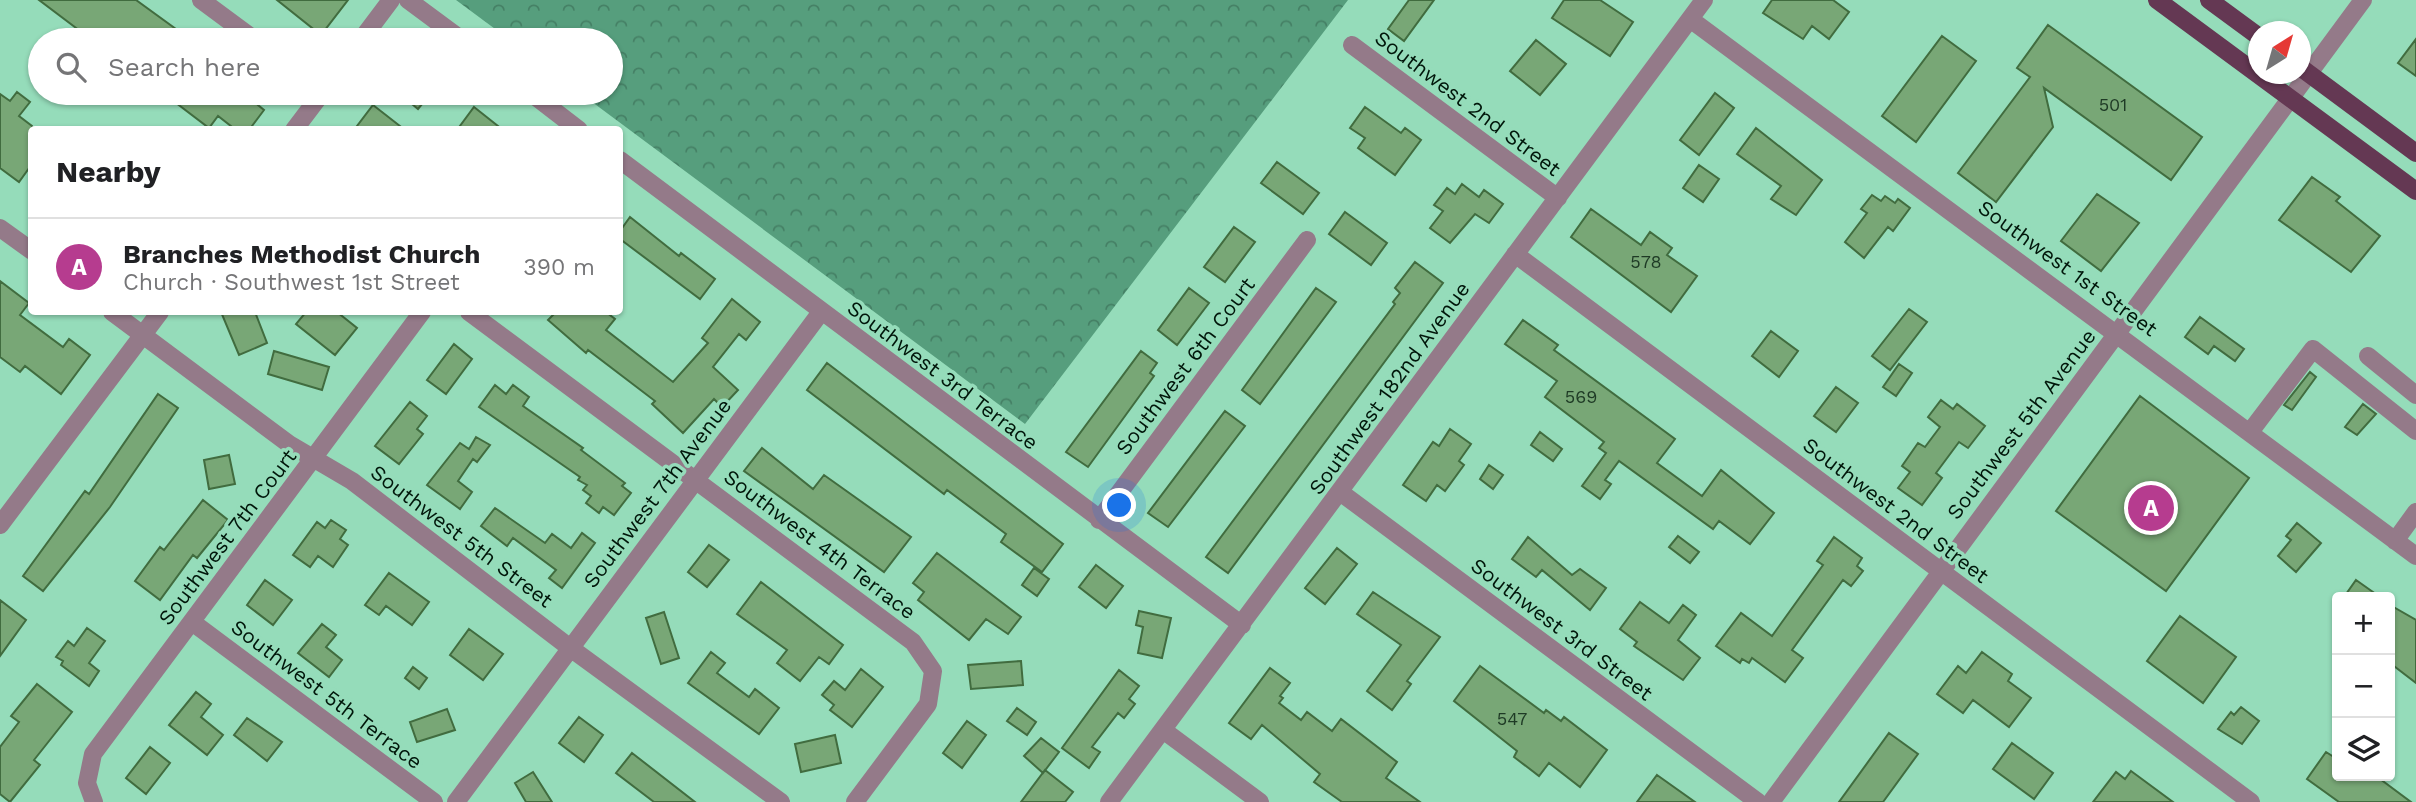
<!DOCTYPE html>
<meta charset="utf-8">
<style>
:root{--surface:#fff;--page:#f6f6f6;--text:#202124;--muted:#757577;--line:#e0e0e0;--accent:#b63c8f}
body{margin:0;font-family:"Work Sans",sans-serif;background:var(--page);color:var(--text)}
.controls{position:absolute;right:21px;bottom:21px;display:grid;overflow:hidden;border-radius:7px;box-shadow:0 2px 5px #0004}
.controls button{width:63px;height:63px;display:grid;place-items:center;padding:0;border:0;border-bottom:2px solid var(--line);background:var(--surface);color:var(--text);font:35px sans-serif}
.compass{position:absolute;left:2248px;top:21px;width:63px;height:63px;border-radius:50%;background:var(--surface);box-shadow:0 2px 5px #0004;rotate:37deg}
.you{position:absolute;left:1120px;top:506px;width:24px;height:24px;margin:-18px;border:5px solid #fff;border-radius:50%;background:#1a73e8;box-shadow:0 0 0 10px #1a73e833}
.badge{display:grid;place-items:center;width:46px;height:46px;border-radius:50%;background:var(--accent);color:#fff;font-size:23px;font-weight:700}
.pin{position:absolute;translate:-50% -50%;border:4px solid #fff;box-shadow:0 2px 7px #0006}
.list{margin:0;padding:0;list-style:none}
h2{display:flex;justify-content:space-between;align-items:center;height:91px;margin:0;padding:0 28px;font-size:30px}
h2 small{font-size:23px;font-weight:400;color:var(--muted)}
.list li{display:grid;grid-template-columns:46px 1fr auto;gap:21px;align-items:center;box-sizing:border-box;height:98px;padding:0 28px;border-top:2px solid var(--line)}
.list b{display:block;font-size:26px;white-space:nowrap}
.list p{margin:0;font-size:23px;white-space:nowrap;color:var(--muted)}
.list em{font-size:23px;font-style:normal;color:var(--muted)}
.icon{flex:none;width:38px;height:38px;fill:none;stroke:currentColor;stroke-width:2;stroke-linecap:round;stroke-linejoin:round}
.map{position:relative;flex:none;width:2416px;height:802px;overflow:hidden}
.search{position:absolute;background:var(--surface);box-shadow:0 2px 5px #0004;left:28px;top:28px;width:595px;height:77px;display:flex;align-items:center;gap:18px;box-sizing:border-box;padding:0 24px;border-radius:38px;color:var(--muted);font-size:26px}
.panel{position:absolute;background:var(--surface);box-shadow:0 2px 5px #0004;left:28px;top:126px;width:595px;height:189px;border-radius:7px}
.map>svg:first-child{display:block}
</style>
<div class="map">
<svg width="2416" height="802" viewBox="0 0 2416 802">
<defs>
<pattern id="forest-crowns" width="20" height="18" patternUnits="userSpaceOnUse" patternTransform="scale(1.75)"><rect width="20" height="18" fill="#569e7d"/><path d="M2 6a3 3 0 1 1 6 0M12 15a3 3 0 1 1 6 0" fill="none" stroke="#458065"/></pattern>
</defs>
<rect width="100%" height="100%" fill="#95dcba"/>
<!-- forest -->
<path fill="url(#forest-crowns)" d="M456 0H1348L1025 424 580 93H611V40H510Z"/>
<!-- building -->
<path fill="#78a776" stroke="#416c3f" stroke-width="2" d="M39 0H136L180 32 174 40H92Z
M277 0H348L321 35Z
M1409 0H1434L1404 41 1388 29Z
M1564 0H1600L1633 22 1610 56 1552 18Z
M1772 0H1833L1849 12 1829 39 1812 26 1803 39 1763 13Z
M2048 25 2202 137 2171 180 2044 88 2053 127 1996 202 1958 173 2030 77 2017 68Z
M1942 36 1976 61 1916 142 1882 116Z
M2416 39V76L2398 63Z
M1536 40 1566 64 1540 95 1510 71Z
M17 92 30 102 19 116 32 126V164L19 182 0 168V94L10 101Z
M163 93H268L258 105 264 110 249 130H236L218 116 209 128Z
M399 93H431L418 109Z
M1715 93 1734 108 1699 155 1680 140Z
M373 105 405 130H354Z
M474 107 503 130H457Z
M1365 107 1401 133 1405 128 1421 140 1395 175 1358 148 1365 138 1350 128Z
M1756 128 1822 180 1796 215 1771 199 1781 186 1737 154Z
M1277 162 1319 193 1303 214 1261 183Z
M1699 165 1719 179 1703 202 1683 188Z
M2312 177 2340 197 2336 201 2380 236 2351 272 2279 220Z
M1462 184 1479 197 1484 190 1503 204 1489 223 1475 214 1450 243 1430 228 1443 211 1434 205 1447 188 1455 194Z
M2097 194 2139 223 2101 271 2061 241Z
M1872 195 1881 201 1885 196 1895 203 1898 199 1910 208 1893 231 1888 227 1864 258 1845 242 1867 213 1861 209Z
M1591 209 1641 245 1650 232 1672 248 1667 255 1697 276 1671 312 1571 237Z
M1345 212 1387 243 1371 265 1329 234Z
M630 217 679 256 681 253 715 279 700 299 620 239V231Z
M1234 227 1255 242 1225 282 1204 267Z
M1415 262 1443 283 1228 573 1206 557 1395 304 1393 302 1400 293 1395 288Z
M0 281 29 303 20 315 63 347 69 339 90 355 61 394 25 366 20 372 0 357Z
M1189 288 1209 303 1177 345 1158 330Z
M1316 288 1336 302 1260 404 1242 390Z
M732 299 760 322 746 340 739 334 713 367 738 390 722 407 714 399 683 433 652 404 655 401 588 350 586 353 548 320 556 312H606L615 319 606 330 673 382 708 343 702 338Z
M1909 309 1927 322 1890 370 1872 356Z
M221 312H255L267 343 239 355Z
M306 312H337L357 328 335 355 296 324Z
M2200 317 2244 349 2235 361 2214 346 2208 354 2185 337Z
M1523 320 1558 345 1554 350 1675 439 1657 463 1702 496 1721 470 1774 513 1750 544 1719 521 1713 529 1619 461 1605 480 1611 484 1600 499 1582 486 1606 453 1599 448 1604 442 1545 397 1557 381 1505 344Z
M1771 331 1798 351 1779 377 1752 356Z
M454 344 472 359 446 394 427 380Z
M274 351 329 367 322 390 268 374Z
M1141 351 1157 363 1150 373 1154 376 1088 467 1066 452Z
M827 363 1063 544 1042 572 1001 542 1006 534 947 490 944 494 807 390Z
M1899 364 1912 373 1896 396 1883 387Z
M2310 372 2316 377 2292 410 2284 405Z
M495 385 506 394 513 385 529 397 523 406 583 448 581 450 625 483 622 486 631 493 614 515 603 507 599 513 586 503 591 496 583 490 587 485 578 480 580 477 479 407Z
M1836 387 1858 403 1836 432 1814 416Z
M158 394 178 408 110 507 43 591 23 576 85 491 89 494Z
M2140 396 2249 478 2166 591 2056 511Z
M1941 400 1953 409 1957 404 1985 426 1968 448 1959 442 1936 473 1942 478 1922 505 1898 488 1910 472 1902 466 1918 443 1925 447 1940 427 1928 417Z
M410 402 427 416 417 429 423 434 399 464 375 446Z
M2363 404 2376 414 2357 435 2345 427Z
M1225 411 1245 426 1168 527 1148 513Z
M1450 429 1471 444 1459 461 1464 465 1445 491 1437 485 1426 501 1403 485 1433 442 1439 446Z
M1540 432 1562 449 1553 461 1531 445Z
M476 437 490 445 477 462 473 459 458 481 472 492 460 509 427 485 460 443 469 449Z
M762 448 813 489 824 475 911 537 884 572 744 471Z
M229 455 235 484 209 489 204 460Z
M1489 465 1503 475 1493 489 1480 479Z
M203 500 228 520 197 558 193 555 160 600 135 581 160 547 164 550Z
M495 508 545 543 552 534 571 548 582 533 595 543 562 588 549 578 556 570 513 538 507 546 481 526Z
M331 520 346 530 340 539 348 545 333 567 318 556 310 567 293 555 317 522 325 528Z
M2297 523 2321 543 2296 572 2278 556 2291 540 2286 536Z
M1678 536 1699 552 1690 563 1669 547Z
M1528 537 1572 575 1580 569 1606 588 1590 610 1542 570 1536 577 1512 559Z
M1834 537 1862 558 1857 566 1863 571 1851 586 1843 580 1792 650 1803 658 1785 682 1752 658 1749 663 1742 659 1740 663 1716 646 1741 613 1772 636 1823 565 1817 561Z
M709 545 729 560 707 587 688 572Z
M1337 548 1357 564 1325 604 1305 588Z
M937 553 1021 617 1008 634 986 619 969 640 918 600 924 592 913 583Z
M1096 565 1123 586 1106 608 1079 587Z
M1034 568 1049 579 1037 596 1022 585Z
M389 573 429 602 412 625 386 606 379 615 365 605Z
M265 580 292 600 273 625 247 605Z
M2356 580 2380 597H2344Z
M761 582 843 645 829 664 819 657 800 681 777 663 787 650 737 614Z
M1373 592 1440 637 1407 681 1411 684 1392 710 1367 691 1401 645 1357 614Z
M0 600 26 620 0 656Z
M1640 602 1669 623 1683 605 1696 615 1678 640 1700 658 1683 680 1634 646 1637 642 1620 629Z
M2390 605 2416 620V683L2390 663Z
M1139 611 1171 618 1162 658 1138 653 1143 627 1136 625Z
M664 612 679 658 661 664 646 618Z
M2180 616 2236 657 2203 703 2147 661Z
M322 624 336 635 326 647 342 660 329 677 298 653Z
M87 628 105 641 89 663 99 671 89 686 61 665 63 661 56 657 68 641 74 646Z
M469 629 503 654 483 680 450 655Z
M711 652 725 663 717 673 749 697 755 689 779 708 759 734 688 683Z
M1982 652 2012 674 2008 681 2031 698 2009 727 1973 700 1963 713 1937 694 1958 666 1966 673Z
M1021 661 1023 685 971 689 968 665Z
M1480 666 1544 713 1546 710 1561 721 1564 717 1607 750 1580 787 1549 763 1539 776 1514 757 1517 751 1454 701Z
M413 667 427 678 419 689 405 678Z
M1270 668 1290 683 1280 696 1283 698 1279 703 1301 720 1307 712 1332 731 1341 719 1397 762 1386 778 1420 802H1342L1314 782 1320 774 1262 725 1251 739 1229 723Z
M861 669 883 687 852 727 830 710 834 705 822 695 834 681 845 690Z
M1119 670 1139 686 1129 699 1135 704 1124 718 1118 713 1092 747 1100 752 1089 768 1062 748Z
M37 684 72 712 34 760 40 765 10 802 0 794V747L19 722 11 716Z
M196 692 211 704 201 717 223 735 207 755 169 725Z
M2241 707 2259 721 2242 744 2218 729 2231 712 2234 715Z
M1017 708 1036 722 1027 735 1007 721Z
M447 709 455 730 417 742 410 722Z
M579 717 603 735 584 762 559 743Z
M247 718 282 742 267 761 234 735Z
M967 721 986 735 962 768 943 753Z
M1889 733 1918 754 1883 802H1839Z
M835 735 841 763 801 772 795 744Z
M1041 738 1059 752 1043 773 1024 756Z
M2012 743 2053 773 2034 799 1993 769Z
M150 747 170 763 146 794 126 778Z
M2326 752 2337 759V776H2376L2411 802H2339L2307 779Z
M632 753 695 802H654L616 773Z
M1045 770 1073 792 1065 802H1021Z
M2131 771 2173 802H2093L2116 772 2125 779Z
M533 772 552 802H526L515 783Z
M1657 775 1695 802H1637Z"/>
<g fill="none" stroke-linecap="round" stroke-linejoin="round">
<!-- minor -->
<path stroke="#947a89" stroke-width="18" d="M201 0 255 40
M408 0 462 40
M1690 19 2416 556
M361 40 391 0
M1352 45 1558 198
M531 93 579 130
M294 130 322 93
M620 160 1242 625
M0 228 32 251
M1515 254 2251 802
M112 312 289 444 352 481 569 647 781 802
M469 312 913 642 933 671 928 704 855 802
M2368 356 2416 395
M2250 432 2313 349 2416 431
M1340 492 1758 802
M1099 520 1307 240
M0 525 160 312
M2395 541 2416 512
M192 622 434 802
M1163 730 1260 802
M94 802 87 783 93 754 422 312
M456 802 821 312
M1109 802 1704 0
M1771 802 2363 0"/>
<!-- major -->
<path stroke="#643853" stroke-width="18" d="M2157 0 2416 191
M2209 0 2258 36
M2300 67 2416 153"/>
</g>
<g text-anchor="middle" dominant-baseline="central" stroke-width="7" stroke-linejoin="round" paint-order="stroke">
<!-- number labels -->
<g font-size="18" fill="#1e3a25">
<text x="2113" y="104">501</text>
<text x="1646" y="261">578</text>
<text x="1581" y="396">569</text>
<text x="1512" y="718">547</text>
</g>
<!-- street labels -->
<g font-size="21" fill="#00160a" stroke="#95dcba">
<text transform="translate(1468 103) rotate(37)">Southwest 2nd Street</text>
<text transform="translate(2068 268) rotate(36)">Southwest 1st Street</text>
<text transform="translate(1185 366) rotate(-53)">Southwest 6th Court</text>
<text transform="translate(943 375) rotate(37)">Southwest 3rd Terrace</text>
<text transform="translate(1389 388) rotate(-54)">Southwest 182nd Avenue</text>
<text transform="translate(2021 424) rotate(-53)">Southwest 5th Avenue</text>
<text transform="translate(657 493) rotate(-53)">Southwest 7th Avenue</text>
<text transform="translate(1896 510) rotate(37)">Southwest 2nd Street</text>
<text transform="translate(462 536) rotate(37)">Southwest 5th Street</text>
<text transform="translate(227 537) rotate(-53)">Southwest 7th Court</text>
<text transform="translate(820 544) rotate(37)">Southwest 4th Terrace</text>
<text transform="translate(1562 629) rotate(37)">Southwest 3rd Street</text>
<text transform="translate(327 694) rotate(37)">Southwest 5th Terrace</text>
</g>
</g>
</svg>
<div class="controls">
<button>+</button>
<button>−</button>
<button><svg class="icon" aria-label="layers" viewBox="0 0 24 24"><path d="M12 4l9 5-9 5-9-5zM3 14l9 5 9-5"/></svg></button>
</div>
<svg class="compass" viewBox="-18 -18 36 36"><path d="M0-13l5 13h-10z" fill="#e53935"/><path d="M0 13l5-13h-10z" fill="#757577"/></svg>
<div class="you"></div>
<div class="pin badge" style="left:2151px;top:508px">A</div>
<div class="search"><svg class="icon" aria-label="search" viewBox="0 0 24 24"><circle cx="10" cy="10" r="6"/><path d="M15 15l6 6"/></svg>Search here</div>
<section class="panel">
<h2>Nearby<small></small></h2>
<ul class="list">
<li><span class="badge">A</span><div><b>Branches Methodist Church</b><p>Church · Southwest 1st Street</p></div><em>390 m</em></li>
</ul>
</section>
</div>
